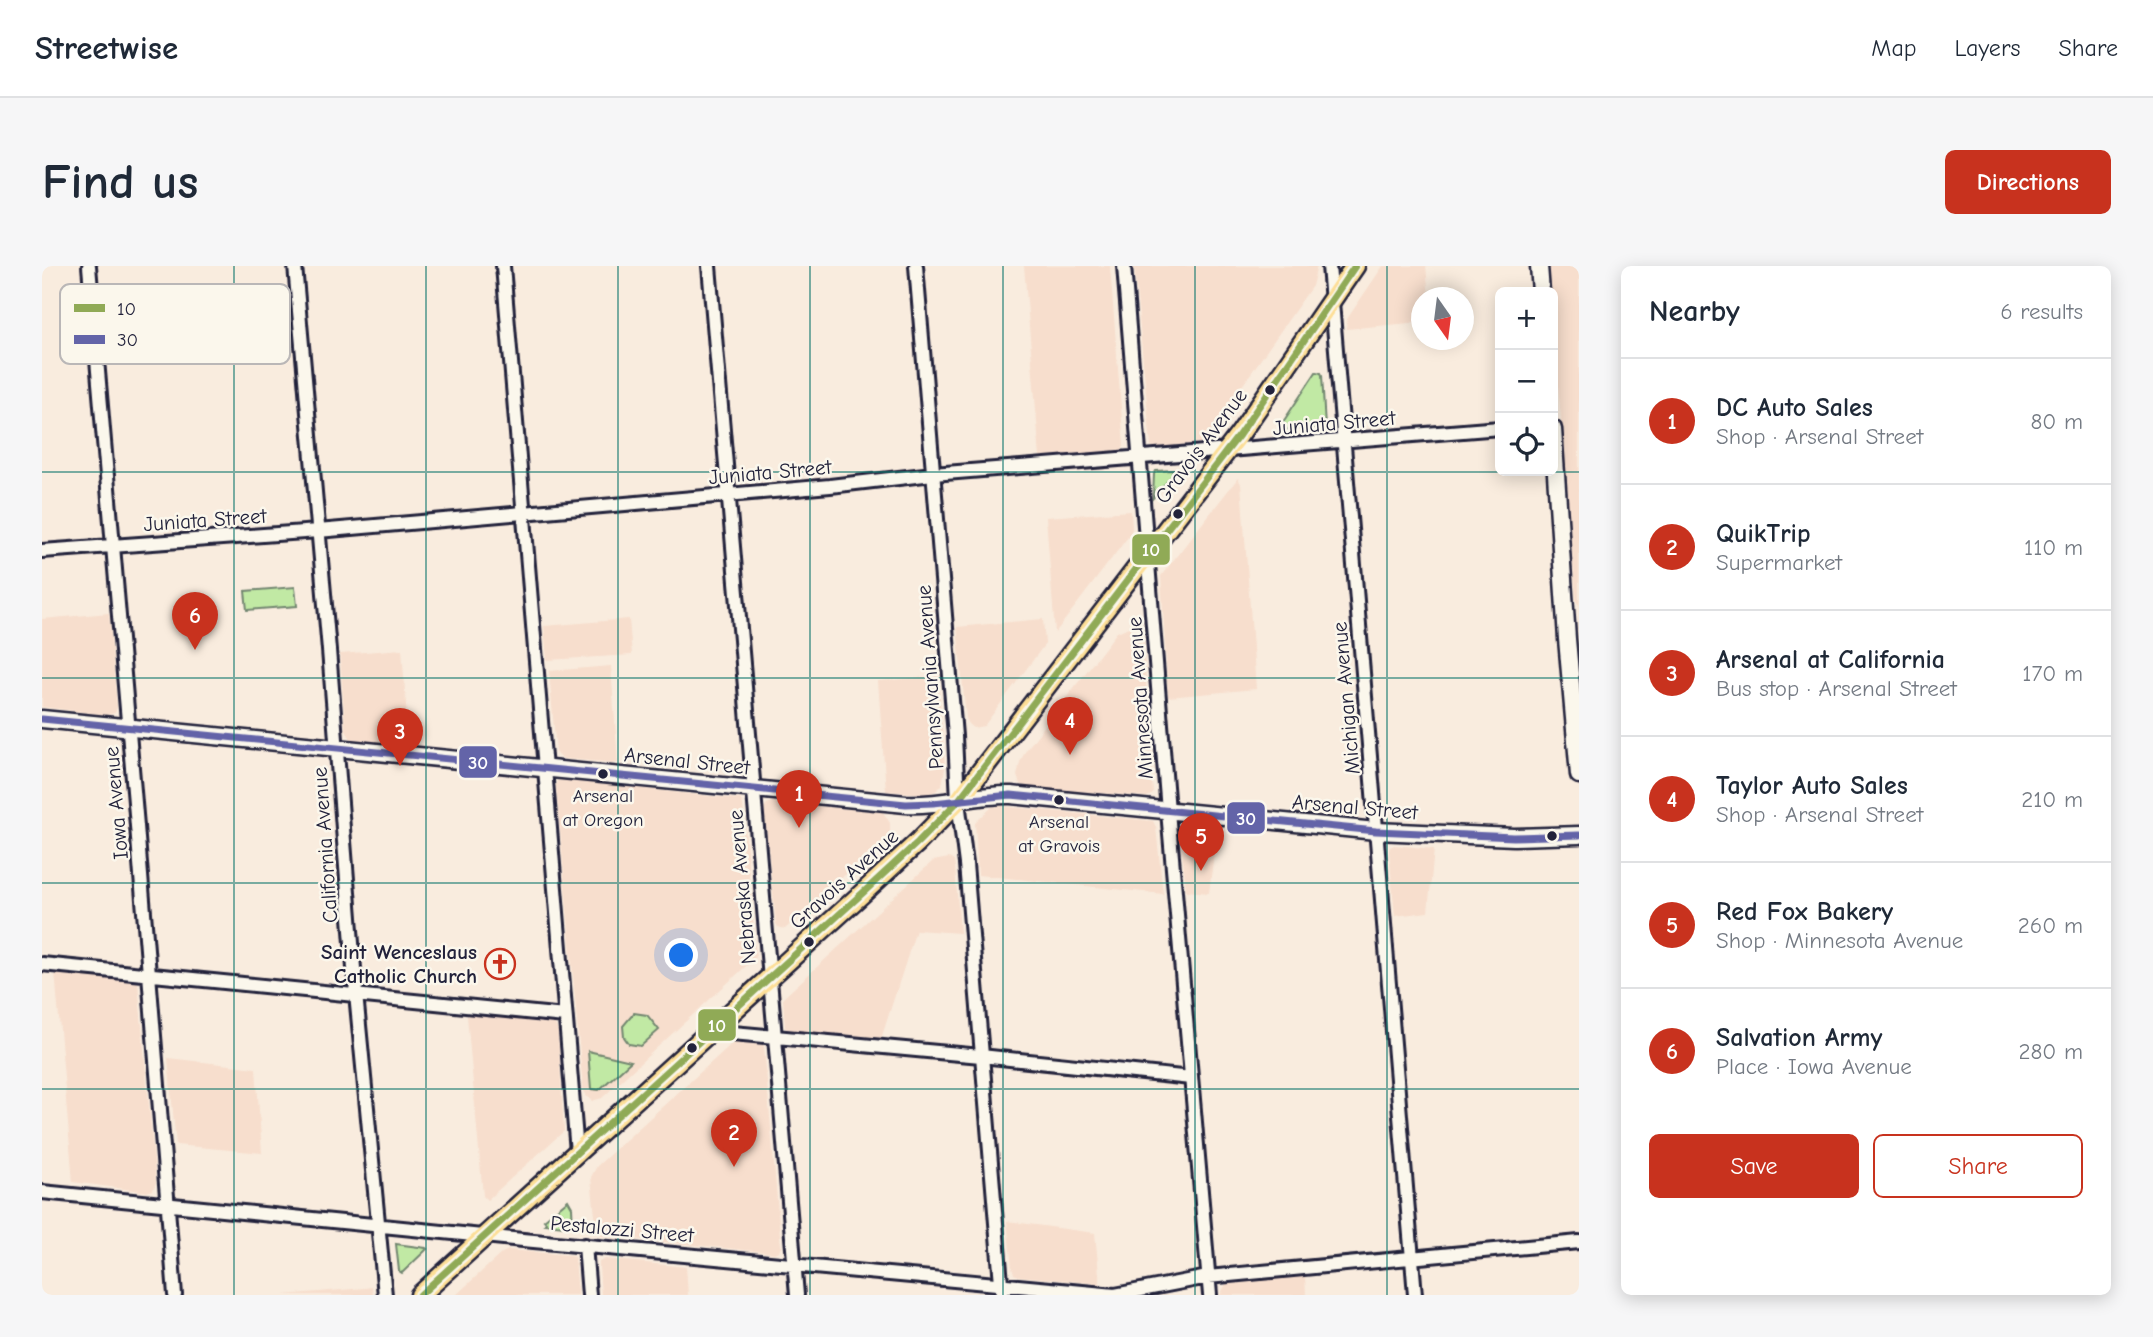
<!DOCTYPE html>
<meta charset="utf-8">
<style>
:root{--surface:#fff;--page:#f6f6f7;--text:#1f2937;--muted:#747a83;--line:#e0e1e3;--accent:#c8321e}
body{margin:0;font-family:"Comic Neue",sans-serif;background:var(--page);color:var(--text)}
.controls{position:absolute;right:21px;top:21px;display:grid;overflow:hidden;border-radius:10px;box-shadow:0 4px 18px #0003}
.controls button{width:63px;height:63px;display:grid;place-items:center;padding:0;border:0;border-bottom:2px solid var(--line);background:var(--surface);color:var(--text);font:35px sans-serif}
.compass{position:absolute;left:1369px;top:21px;width:63px;height:63px;border-radius:50%;background:var(--surface);box-shadow:0 4px 18px #0003;rotate:166deg}
.you{position:absolute;left:640px;top:690px;width:24px;height:24px;margin:-18px;border:5px solid #fff;border-radius:50%;background:#1a73e8;box-shadow:0 0 0 10px #1a73e833}
.badge{display:grid;place-items:center;width:46px;height:46px;border-radius:50%;background:var(--accent);color:#fff;font-size:23px;font-weight:700}
.pin{position:absolute;translate:-50% -58px;filter:drop-shadow(0 2px 4px #0008)}
.pin::after{content:'';position:absolute;top:37px;width:24px;height:21px;background:inherit;clip-path:polygon(0 0,100% 0,50% 100%)}
.list{margin:0;padding:0;list-style:none}
h2{display:flex;justify-content:space-between;align-items:center;height:91px;margin:0;padding:0 28px;font-size:30px}
h2 small{font-size:23px;font-weight:400;color:var(--muted)}
.list li{display:grid;grid-template-columns:46px 1fr auto;gap:21px;align-items:center;box-sizing:border-box;height:126px;padding:0 28px;border-top:2px solid var(--line)}
.list b{display:block;font-size:26px;white-space:nowrap}
.list p{margin:0;font-size:23px;white-space:nowrap;color:var(--muted)}
.list em{font-size:23px;font-style:normal;color:var(--muted)}
.actions{display:flex;gap:14px;padding:21px 28px}
.actions a{flex:1;padding:16px 0;border:2px solid var(--accent);border-radius:10px;text-align:center;font-size:24px;color:var(--accent)}
.actions .main{background:var(--accent);color:#fff}
.icon{flex:none;width:38px;height:38px;fill:none;stroke:currentColor;stroke-width:2;stroke-linecap:round;stroke-linejoin:round}
.map{position:relative;flex:none;width:1537px;height:1029px;overflow:hidden;border-radius:10px}
header{display:flex;align-items:center;gap:42px;box-sizing:border-box;height:98px;padding:0 35px;background:var(--surface);border-bottom:2px solid var(--line)}
header strong{font-size:33px}
nav{display:flex;gap:38px;margin-inline-start:auto;font-size:24px}
.intro{display:flex;align-items:center;justify-content:space-between;box-sizing:border-box;height:168px;padding:0 42px}
h1{margin:0;font-size:49px}
.button{padding:18px 32px;border-radius:10px;background:var(--accent);color:#fff;font-size:24px;font-weight:700}
main{display:flex;gap:42px;padding:0 42px}
aside{flex:1;background:var(--surface);border-radius:10px;box-shadow:0 4px 18px #0003}
.map>svg:first-child{display:block}
</style>
<header>
<strong>Streetwise</strong>
<nav><a>Map</a><a>Layers</a><a>Share</a></nav>
</header>
<div class="intro"><h1>Find us</h1><a class="button">Directions</a></div>
<main>
<div class="map">
<svg width="1537" height="1029" viewBox="0 0 1537 1029">
<rect width="100%" height="100%" fill="#f9ecde"/>
<filter id="ink" filterUnits="userSpaceOnUse"><feTurbulence type="fractalNoise" baseFrequency=".0143" numOctaves="2"/><feDisplacementMap in="SourceGraphic" scale="14" xChannelSelector="R" yChannelSelector="G"/><feConvolveMatrix kernelMatrix="1 2 1 2 8 2 1 2 1" color-interpolation-filters="sRGB"/></filter>
<g filter="url(#ink)">
<!-- built -->
<path fill="#f7decd" d="M982 0H1068L1082 180 1080 184 1074 187 998 192Z
M1092 0H1275L1270 20 1163 173 1157 177 1114 182 1109 180Z
M1341 0H1384L1387 31 1380 32 1379 56 1304 63 1305 53Z
M1506 0H1537V339L1534 335 1511 57V26H1508Z
M1196 212 1199 218 1214 423 1126 431 1119 310Z
M1089 245 1090 263 1086 271 1013 367 1004 251Z
M67 347 75 441 73 447 65 449 0 441V353Z
M587 353 590 389 505 394 502 360Z
M1001 353 1003 378 942 460 931 462 926 458 924 452 915 361Z
M1087 361 1098 365 1101 369 1111 528 1105 531 985 521 978 518 975 510 978 496 984 484 1075 366Z
M360 383 367 480 309 473 303 463 298 388Z
M569 400 576 497 522 493 517 490 514 486 507 405Z
M896 410 903 502 900 519 894 525 885 528 844 525 836 415Z
M521 514 695 533H698L701 539 714 691 560 832 550 835 543 829 541 823 514 520 515 515Z
M730 536 841 546 848 557V566L844 572 743 663 736 661 734 658 722 542 725 538Z
M958 540 1111 555 1114 561 1121 628 936 609 933 557 950 541Z
M1144 558 1175 563 1167 627 1144 625 1138 565 1139 561Z
M1352 579 1392 583 1386 646 1353 650 1347 585 1348 581Z
M907 592 912 595 913 601 918 667 874 664 839 773 746 765 743 762 741 732 891 595Z
M13 706 92 714 96 717 114 917 111 924 105 926 31 916Z
M429 747 508 754 513 758 516 765 522 865 445 934 441 930 425 750Z
M695 773 718 775 722 780 739 981 737 985 732 987 560 970 555 966 554 960 549 911 555 900Z
M126 792 214 802 220 887 134 879Z
M965 955 1053 967 1058 1018 977 1010 972 1008 970 1002Z
M466 984 528 989 533 992 536 1029H414L460 987Z
M563 993 644 1001 646 1029H559L557 1001V996Z
M1263 1010 1264 1029H1178L1184 1018Z
M330 1021 331 1029H242L322 1022Z"/>
<!-- green -->
<path fill="#c1e9a4" stroke="#728670" stroke-width="2" d="M1274 106 1279 107 1280 109 1283 161 1237 164V162Z
M1131 204 1130 210 1111 232 1112 208 1114 205Z
M253 321 255 340 205 344 203 325Z
M592 747 605 749 617 764 599 780 587 778 582 771 581 760Z
M546 785 589 795 557 824 549 823Z
M526 934 530 941 531 961 503 958 504 956 502 954Z
M354 978 384 982 385 983 360 1007 357 1005Z"/>
<g fill="none" stroke-linecap="round" stroke-linejoin="round">
<!-- minor casing -->
<g stroke="#22223b" stroke-width="18">
<path id="minor" d="M47 0 95 560 133 1029
M253 0 287 384 314 728 343 1029
M461 0 535 886
M667 0 755 1029
M874 0 913 470 916 535 924 598 960 1029
M1082 0 1126 545 1168 1029
M1287 0 1373 1029
M0 285 276 265 788 220 891 208 1458 162
M0 698 523 750
M669 765 939 790 1149 812
M0 926 481 974 1073 1029
M543 979 547 1029
M1073 1029 1166 1011 1537 976"/>
</g>
<!-- secondary casing -->
<g stroke="#22223b" stroke-width="21">
<path id="secondary" d="M1497 0 1499 26
M1511 163 1525 373 1537 509
M0 453 864 538C900 540 934 528 969 529L1334 565 1472 571 1537 569"/>
</g>
<!-- primary casing -->
<g stroke="#22223b" stroke-width="23">
<path id="primary" d="M378 1029 824 624 876 576 916 535 1197 169 1313 0"/>
</g>
<!-- minor -->
<use href="#minor" stroke="#fbf7ec" stroke-width="12"/>
<!-- secondary -->
<use href="#secondary" stroke="#fbf7ec" stroke-width="16"/>
<!-- primary -->
<use href="#primary" stroke="#fdde96" stroke-width="18"/>
<!-- bus-1 casing -->
<g stroke="#fbf7ec" stroke-width="12">
<path id="bus-1" d="M378 1029 824 624 876 576 916 535 1197 169 1313 0"/>
</g>
<!-- bus-2 casing -->
<g stroke="#fbf7ec" stroke-width="12">
<path id="bus-2" d="M0 453 864 538 891 537 969 529 1334 565 1472 571 1537 569"/>
</g>
<!-- bus-1 -->
<use href="#bus-1" stroke="#90aa56" stroke-width="7"/>
<!-- bus-2 -->
<use href="#bus-2" stroke="#6364a8" stroke-width="7"/>
</g>
</g>
<!-- grid -->
<path fill="none" stroke="#0f766e" stroke-width="2" stroke-opacity="0.55" d="M192 0V1029M384 0V1029M576 0V1029M768 0V1029M961 0V1029M1153 0V1029M1345 0V1029M0 206H1537M0 412H1537M0 617H1537M0 823H1537"/>
<!-- icons -->
<defs>
<g id="church-ring" transform="scale(1.575)"><circle r="9.5" fill="#fbf7ec" stroke="#c8321e" stroke-width="1.5"/><path d="M-1.2-6h2.4v3.5h3.3v2.4h-3.3V6h-2.4V-.1h-3.3v-2.4h3.3Z" fill="#c8321e"/></g>
</defs>
<g fill-rule="evenodd">
<use href="#church-ring" x="458" y="698"/>
</g>
<!-- markers -->
<g fill="#22223b" stroke="#fbf7ec" stroke-width="2.5">
<circle cx="1228" cy="124" r="6"/>
<circle cx="1136" cy="248" r="6"/>
<circle cx="561" cy="508" r="6"/>
<circle cx="1017" cy="534" r="6"/>
<circle cx="1510" cy="570" r="6"/>
<circle cx="767" cy="676" r="6"/>
<circle cx="650" cy="782" r="6"/>
</g>
<g text-anchor="middle" dominant-baseline="central" stroke-width="5" stroke-linejoin="round" paint-order="stroke">
<!-- bus labels -->
<g font-size="19" fill="#22223b" stroke="#fbf7ec">
<text x="561" y="530">Arsenal<tspan x="561" dy="24">at Oregon</tspan></text>
<text x="1017" y="556">Arsenal<tspan x="1017" dy="24">at Gravois</tspan></text>
</g>
<!-- street labels -->
<g font-size="21" fill="#22223b" stroke="#fbf7ec">
<text transform="translate(1292 157) rotate(-5)">Juniata Street</text>
<text transform="translate(1159 180) rotate(-53)">Gravois Avenue</text>
<text transform="translate(728 206) rotate(-5)">Juniata Street</text>
<text transform="translate(163 254) rotate(-4)">Juniata Street</text>
<text transform="translate(888 411) rotate(-94)">Pennsylvania Avenue</text>
<text transform="translate(1098 432) rotate(-94)">Minnesota Avenue</text>
<text transform="translate(1304 432) rotate(-95)">Michigan Avenue</text>
<text transform="translate(645 495) rotate(6)">Arsenal Street</text>
<text transform="translate(74 537) rotate(-95)">Iowa Avenue</text>
<text transform="translate(1313 541) rotate(5)">Arsenal Street</text>
<text transform="translate(283 579) rotate(-94)">California Avenue</text>
<text transform="translate(802 613) rotate(-42)">Gravois Avenue</text>
<text transform="translate(700 621) rotate(-95)">Nebraska Avenue</text>
<text transform="translate(580 963) rotate(5)">Pestalozzi Street</text>
</g>
<!-- poi labels -->
<g font-size="21" font-weight="bold" fill="#22223b" stroke="#fbf7ec" text-anchor="end">
<text x="435" y="686">Saint Wenceslaus<tspan x="435" dy="24">Catholic Church</tspan></text>
</g>
</g>
<!-- legend -->
<rect x="18" y="18" width="230" height="80" rx="10" fill="#fbf7ec" stroke="#bab7b7" stroke-width="2"/>
<rect x="32" y="38" width="31" height="8" fill="#90aa56"/>
<rect x="32" y="69" width="31" height="9" fill="#6364a8"/>
<g font-size="19" fill="#22223b">
<text x="75" y="49">10</text>
<text x="75" y="80">30</text>
</g>
<g stroke="#fbf7ec" stroke-width="2.5">
<rect x="1089" y="267" width="40" height="33" rx="7" fill="#90aa56"/>
<rect x="416" y="479" width="40" height="34" rx="7" fill="#6364a8"/>
<rect x="1184" y="535" width="40" height="34" rx="7" fill="#6364a8"/>
<rect x="655" y="742" width="40" height="34" rx="7" fill="#90aa56"/>
</g>
<g font-size="19" text-anchor="middle" font-weight="bold" fill="#fff">
<text x="1109" y="290">10</text>
<text x="436" y="503">30</text>
<text x="1204" y="559">30</text>
<text x="675" y="766">10</text>
</g>
</svg>
<div class="controls">
<button>+</button>
<button>−</button>
<button><svg class="icon" aria-label="locate" viewBox="0 0 24 24"><circle cx="12" cy="12" r="6"/><path d="M12 2v4M12 18v4M2 12h4M18 12h4"/></svg></button>
</div>
<svg class="compass" viewBox="-18 -18 36 36"><path d="M0-13l5 13h-10z" fill="#e53935"/><path d="M0 13l5-13h-10z" fill="#747a83"/></svg>
<div class="you"></div>
<div class="pin badge" style="left:757px;top:562px">1</div>
<div class="pin badge" style="left:692px;top:901px">2</div>
<div class="pin badge" style="left:358px;top:500px">3</div>
<div class="pin badge" style="left:1028px;top:489px">4</div>
<div class="pin badge" style="left:1159px;top:605px">5</div>
<div class="pin badge" style="left:153px;top:384px">6</div>
</div>
<aside>
<h2>Nearby<small>6 results</small></h2>
<ul class="list">
<li><span class="badge">1</span><div><b>DC Auto Sales</b><p>Shop · Arsenal Street</p></div><em>80 m</em></li>
<li><span class="badge">2</span><div><b>QuikTrip</b><p>Supermarket</p></div><em>110 m</em></li>
<li><span class="badge">3</span><div><b>Arsenal at California</b><p>Bus stop · Arsenal Street</p></div><em>170 m</em></li>
<li><span class="badge">4</span><div><b>Taylor Auto Sales</b><p>Shop · Arsenal Street</p></div><em>210 m</em></li>
<li><span class="badge">5</span><div><b>Red Fox Bakery</b><p>Shop · Minnesota Avenue</p></div><em>260 m</em></li>
<li><span class="badge">6</span><div><b>Salvation Army</b><p>Place · Iowa Avenue</p></div><em>280 m</em></li>
</ul>
<div class="actions"><a class="main">Save</a><a>Share</a></div>
</aside>
</main>
